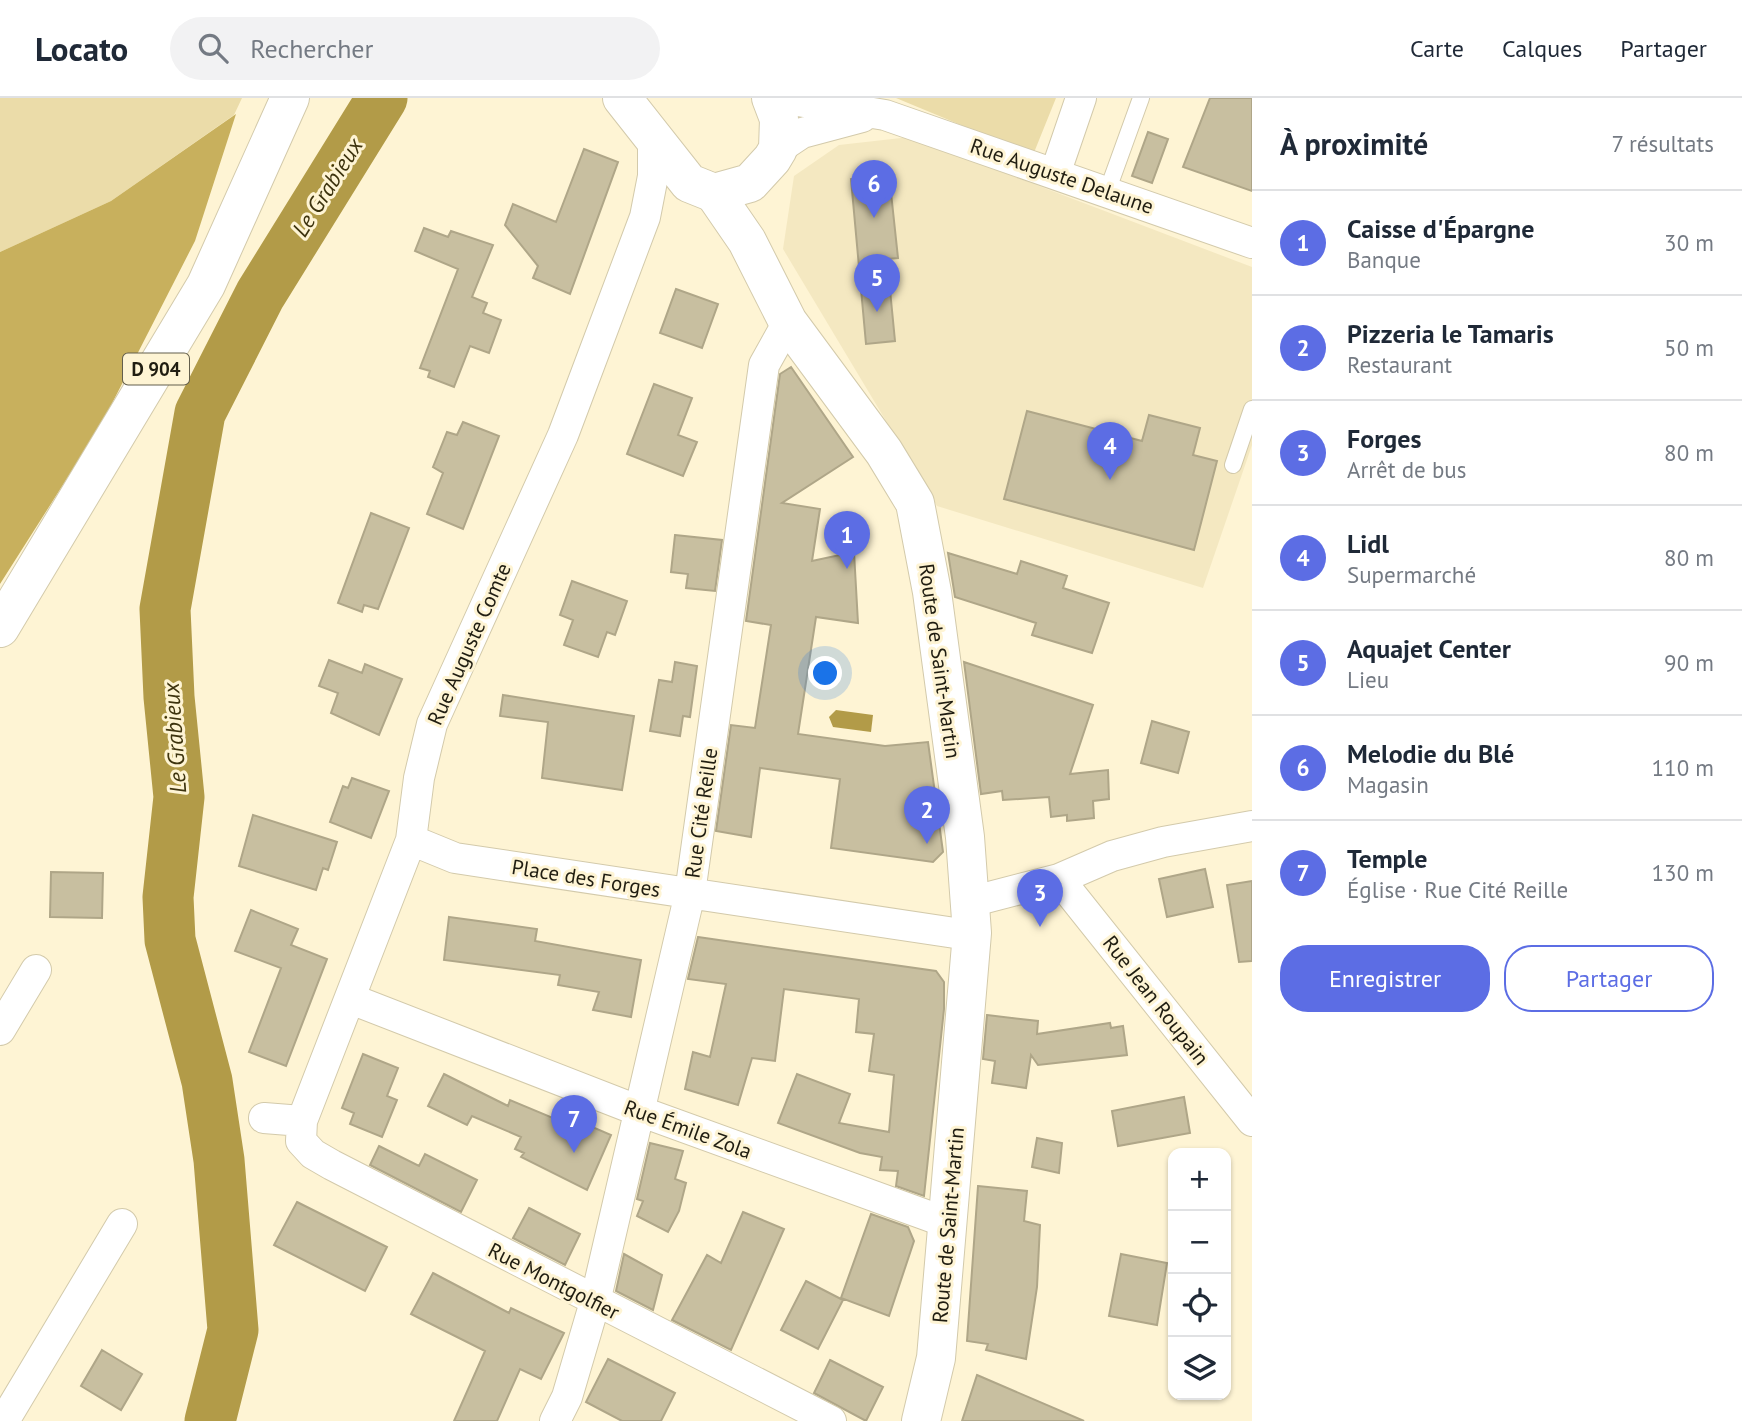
<!DOCTYPE html>
<html lang="fr">
<meta charset="utf-8">
<style>
:root{--surface:#fff;--page:#f2f2f3;--text:#1f2937;--muted:#747a83;--line:#e0e1e3;--accent:#5c6de4}
body{margin:0;font-family:"PT Sans",sans-serif;background:var(--page);color:var(--text)}
.controls{position:absolute;right:21px;bottom:21px;display:grid;overflow:hidden;border-radius:14px;box-shadow:0 2px 5px #0004}
.controls button{width:63px;height:63px;display:grid;place-items:center;padding:0;border:0;border-bottom:2px solid var(--line);background:var(--surface);color:var(--text);font:35px sans-serif}
.you{position:absolute;left:826px;top:576px;width:24px;height:24px;margin:-18px;border:5px solid #fff;border-radius:50%;background:#1a73e8;box-shadow:0 0 0 10px #1a73e833}
.badge{display:grid;place-items:center;width:46px;height:46px;border-radius:50%;background:var(--accent);color:#fff;font-size:23px;font-weight:700}
.pin{position:absolute;translate:-50% -58px;filter:drop-shadow(0 2px 4px #0008)}
.pin::after{content:'';position:absolute;top:37px;width:24px;height:21px;background:inherit;clip-path:polygon(0 0,100% 0,50% 100%)}
.list{margin:0;padding:0;list-style:none}
h2{display:flex;justify-content:space-between;align-items:center;height:91px;margin:0;padding:0 28px;font-size:30px}
h2 small{font-size:23px;font-weight:400;color:var(--muted)}
.list li{display:grid;grid-template-columns:46px 1fr auto;gap:21px;align-items:center;box-sizing:border-box;height:105px;padding:0 28px;border-top:2px solid var(--line)}
.list b{display:block;font-size:26px;white-space:nowrap}
.list p{margin:0;font-size:23px;white-space:nowrap;color:var(--muted)}
.list em{font-size:23px;font-style:normal;color:var(--muted)}
.actions{display:flex;gap:14px;padding:21px 28px}
.actions a{flex:1;padding:16px 0;border:2px solid var(--accent);border-radius:28px;text-align:center;font-size:24px;color:var(--accent)}
.actions .main{background:var(--accent);color:#fff}
.icon{flex:none;width:38px;height:38px;fill:none;stroke:currentColor;stroke-width:2;stroke-linecap:round;stroke-linejoin:round}
.map{position:relative;flex:none;width:1252px;height:1323px;overflow:hidden}
header{display:flex;align-items:center;gap:42px;box-sizing:border-box;height:98px;padding:0 35px;background:var(--surface);border-bottom:2px solid var(--line)}
header strong{font-size:33px}
nav{display:flex;gap:38px;margin-inline-start:auto;font-size:24px}
.search{width:490px;height:63px;background:var(--page);display:flex;align-items:center;gap:18px;box-sizing:border-box;padding:0 24px;border-radius:38px;color:var(--muted);font-size:26px}
main{display:flex}
aside{flex:1;background:var(--surface)}
.map>svg:first-child{display:block}
</style>
<header>
<strong>Locato</strong>
<div class="search"><svg class="icon" aria-label="search" viewBox="0 0 24 24"><circle cx="10" cy="10" r="6"/><path d="M15 15l6 6"/></svg>Rechercher</div>
<nav><a>Carte</a><a>Calques</a><a>Partager</a></nav>
</header>
<main>
<div class="map">
<svg width="1252" height="1323" viewBox="0 0 1252 1323">
<rect width="100%" height="100%" fill="#fef4d4"/>
<!-- built -->
<path fill="#f4e8c1" d="M910 39 1252 169V347L1203 490 937 408 783 151 794 78 839 47Z"/>
<!-- green -->
<path fill="#ebdca9" d="M0 0H242L234 17 111 103 0 154Z
M896 0H1056L1033 57Z"/>
<!-- forest -->
<path fill="#c8b05d" d="M236 16 195 143 101 327 0 486V154L111 103Z"/>
<!-- water -->
<path fill="#b29b48" d="M836 612 873 617 871 634 833 629 829 619Z"/>
<g fill="none" stroke-linecap="round" stroke-linejoin="round">
<!-- river -->
<path stroke="#b29b48" stroke-width="51" d="M210 1323 233 1232 219 1062 207 983 170 842 168 799 179 699 169 599 165 511 200 315 260 197 382 0"/>
</g>
<!-- building -->
<path fill="#c8bfa0" stroke="#afa688" stroke-width="2" d="M1210 0H1252V93L1183 69Z
M1148 34 1168 41 1152 85 1132 78Z
M584 51 618 64 570 196 533 180 538 168 505 127 513 106 556 124Z
M889 76 898 160 887 161 895 243 866 246 851 81Z
M424 130 448 139 451 133 493 147 472 199 487 205 483 215 501 222 489 255 470 248 454 289 428 279 430 273 420 270 458 171 415 153Z
M676 191 718 206 702 250 660 235Z
M791 269 853 359 782 405 820 411 812 463 854 454 858 525 816 519 798 636 885 648 928 644 943 754 933 764 831 750 840 681 760 670 751 739 716 733 731 627 755 630 771 527 746 523 780 276Z
M654 286 692 300 678 337 697 344 683 378 627 356Z
M1027 313 1142 343 1149 317 1200 330 1193 357 1217 363 1194 452 1004 401Z
M463 324 499 338 463 431 427 416 443 375 433 369 447 334 457 337Z
M371 415 409 430 378 511 364 507 362 514 338 505Z
M675 437 722 442 715 493 686 490 688 476 671 474Z
M948 455 1017 476 1021 463 1067 478 1063 490 1109 505 1092 555 1032 537 1036 525 955 499Z
M572 483 627 503 615 537 607 534 598 559 564 547 573 522 560 517Z
M329 562 362 575 365 566 402 581 379 637 331 615 338 595 319 588Z
M675 564 697 568 690 619 683 618 680 638 650 633 659 582 672 584Z
M964 564 1093 607 1070 676 1108 672 1109 701 1093 703 1094 720 1067 723V717L1051 719 1049 699 1003 702 1002 693 981 696Z
M503 597 634 618 622 692 542 680 548 624 500 618Z
M1152 623 1189 634 1178 675 1141 665Z
M352 680 389 693 371 740 330 724 343 688 348 690Z
M253 717 337 744 328 772 323 770 316 792 239 768Z
M1205 771 1213 809 1167 819 1159 781Z
M51 774 103 775 102 820 50 819Z
M1252 783V863L1239 864 1227 787Z
M251 812 298 831 291 847 327 861 286 968 249 954 281 870 235 853Z
M449 819 537 831 535 843 641 862 631 919 593 912 599 894 558 887 560 877 444 862Z
M698 839 936 873 944 884V911L924 1098 896 1088 898 1073 880 1072 882 1059 860 1055 778 1025 797 976 850 996 839 1025 889 1034 894 977 869 973 874 936 856 934 859 901 784 891 775 963 752 960 738 1007 685 991 693 954 710 959 726 886 688 881Z
M987 917 1038 923 1037 936 1110 925 1111 930 1123 928 1127 957 1038 967 1031 957 1026 990 992 985 995 963 983 961Z
M363 956 398 970 387 998 397 1002 382 1039 350 1026 354 1015 342 1010Z
M444 976 508 1008 510 1002 579 1031 581 1024 611 1037 587 1092 521 1059 524 1055 515 1051 521 1039 472 1018 467 1027 428 1008Z
M1184 999 1190 1035 1118 1048 1112 1013Z
M1037 1040 1062 1045 1059 1075 1032 1069Z
M650 1045 683 1053 675 1081 686 1085 679 1113 668 1134 637 1118 643 1103 637 1101Z
M379 1048 419 1068 425 1056 477 1082 461 1114 370 1067Z
M978 1088 1027 1093 1024 1123 1040 1127 1037 1189 1026 1261 986 1252 988 1246 967 1243Z
M297 1104 387 1149 365 1193 274 1147Z
M529 1110 580 1136 565 1167 513 1140Z
M743 1114 784 1131 731 1252 672 1222 707 1157 721 1165Z
M871 1116 908 1129 914 1143 889 1218 841 1200Z
M624 1156 662 1177 653 1212 616 1193Z
M1121 1156 1167 1165 1157 1227 1109 1218Z
M433 1175 509 1215 511 1210 564 1235 541 1281 520 1271 497 1323H454L485 1253 411 1216Z
M806 1183 843 1202 818 1251 781 1232Z
M102 1252 142 1276 121 1312 81 1288Z
M608 1261 675 1295 661 1323H622L586 1304Z
M830 1262 883 1289 866 1323 814 1295Z
M977 1277 1084 1323H962Z"/>
<g fill="none" stroke-linecap="round" stroke-linejoin="round">
<!-- service casing -->
<g stroke="#d3caab" stroke-width="18">
<path id="service" d="M1107 94 1141 0
M1233 367 1252 311"/>
</g>
<!-- minor casing -->
<g stroke="#d3caab" stroke-width="32">
<path id="minor" d="M779 0 885 17 1252 145
M653 39V78L645 119 563 337 432 626 419 680 411 742 302 1023 301 1043 313 1056 332 1067 831 1323
M778 51 802 35 862 19
M1055 76 1081 0
M411 742 455 760 955 835H972
M1059 781 1252 1023
M970 804 1059 781 1112 758 1163 744 1252 728
M351 901 642 1014 948 1125
M0 932 36 872
M264 1020 302 1023
M4 1323 122 1126
M555 1323 567 1299 595 1204 690 795 764 267 788 224"/>
</g>
<!-- secondary casing -->
<g stroke="#d3caab" stroke-width="40">
<path id="secondary" d="M714 95 747 143 788 224 884 354 915 405 932 494 965 739 972 835 936 1260 921 1323"/>
</g>
<!-- primary casing -->
<g stroke="#d3caab" stroke-width="40">
<path id="primary" d="M622 0 689 85 714 95 750 85 772 61 778 51 779 21 771 0
M0 530 206 187 290 0"/>
</g>
<!-- service -->
<use href="#service" stroke="#fff" stroke-width="16"/>
<!-- minor -->
<use href="#minor" stroke="#fff" stroke-width="30"/>
<!-- secondary -->
<use href="#secondary" stroke="#fff" stroke-width="38"/>
<!-- primary -->
<use href="#primary" stroke="#fff" stroke-width="38"/>
</g>
<g text-anchor="middle" dominant-baseline="central" stroke-width="6" stroke-linejoin="round" paint-order="stroke">
<!-- shield labels -->
<rect fill="#fef4d4" stroke="#635e4c" stroke-width="2" x="123" y="255.5" width="66" height="31" rx="5"/>
<g font-size="19" font-weight="bold" fill="#201d11">
<text x="156" y="271">D 904</text>
</g>
<!-- street labels -->
<g font-size="21" fill="#201d11" stroke="#fef4d4">
<text transform="translate(1062 78) rotate(19)">Rue Auguste Delaune</text>
<text transform="translate(469 546) rotate(-66)">Rue Auguste Comte</text>
<text transform="translate(940 563) rotate(82)">Route de Saint-Martin</text>
<text transform="translate(701 715) rotate(-82)">Rue Cité Reille</text>
<text transform="translate(586 780) rotate(9)">Place des Forges</text>
<text transform="translate(1156 902) rotate(52)">Rue Jean Roupain</text>
<text transform="translate(688 1031) rotate(20)">Rue Émile Zola</text>
<text transform="translate(948 1127) rotate(-85)">Route de Saint-Martin</text>
<text transform="translate(554 1183) rotate(27)">Rue Montgolfier</text>
</g>
<!-- water labels -->
<g font-size="23" font-style="italic" fill="#3d330e" stroke="#fef4d4">
<text transform="translate(327 89) rotate(-58)">Le Grabieux</text>
<text transform="translate(174 640) rotate(-94)">Le Grabieux</text>
</g>
</g>
</svg>
<div class="controls">
<button>+</button>
<button>−</button>
<button><svg class="icon" aria-label="locate" viewBox="0 0 24 24"><circle cx="12" cy="12" r="6"/><path d="M12 2v4M12 18v4M2 12h4M18 12h4"/></svg></button>
<button><svg class="icon" aria-label="layers" viewBox="0 0 24 24"><path d="M12 4l9 5-9 5-9-5zM3 14l9 5 9-5"/></svg></button>
</div>
<div class="you"></div>
<div class="pin badge" style="left:847px;top:471px">1</div>
<div class="pin badge" style="left:927px;top:746px">2</div>
<div class="pin badge" style="left:1040px;top:829px">3</div>
<div class="pin badge" style="left:1110px;top:382px">4</div>
<div class="pin badge" style="left:877px;top:214px">5</div>
<div class="pin badge" style="left:874px;top:120px">6</div>
<div class="pin badge" style="left:574px;top:1055px">7</div>
</div>
<aside>
<h2>À proximité<small>7 résultats</small></h2>
<ul class="list">
<li><span class="badge">1</span><div><b>Caisse d'Épargne</b><p>Banque</p></div><em>30 m</em></li>
<li><span class="badge">2</span><div><b>Pizzeria le Tamaris</b><p>Restaurant</p></div><em>50 m</em></li>
<li><span class="badge">3</span><div><b>Forges</b><p>Arrêt de bus</p></div><em>80 m</em></li>
<li><span class="badge">4</span><div><b>Lidl</b><p>Supermarché</p></div><em>80 m</em></li>
<li><span class="badge">5</span><div><b>Aquajet Center</b><p>Lieu</p></div><em>90 m</em></li>
<li><span class="badge">6</span><div><b>Melodie du Blé</b><p>Magasin</p></div><em>110 m</em></li>
<li><span class="badge">7</span><div><b>Temple</b><p>Église · Rue Cité Reille</p></div><em>130 m</em></li>
</ul>
<div class="actions"><a class="main">Enregistrer</a><a>Partager</a></div>
</aside>
</main>
